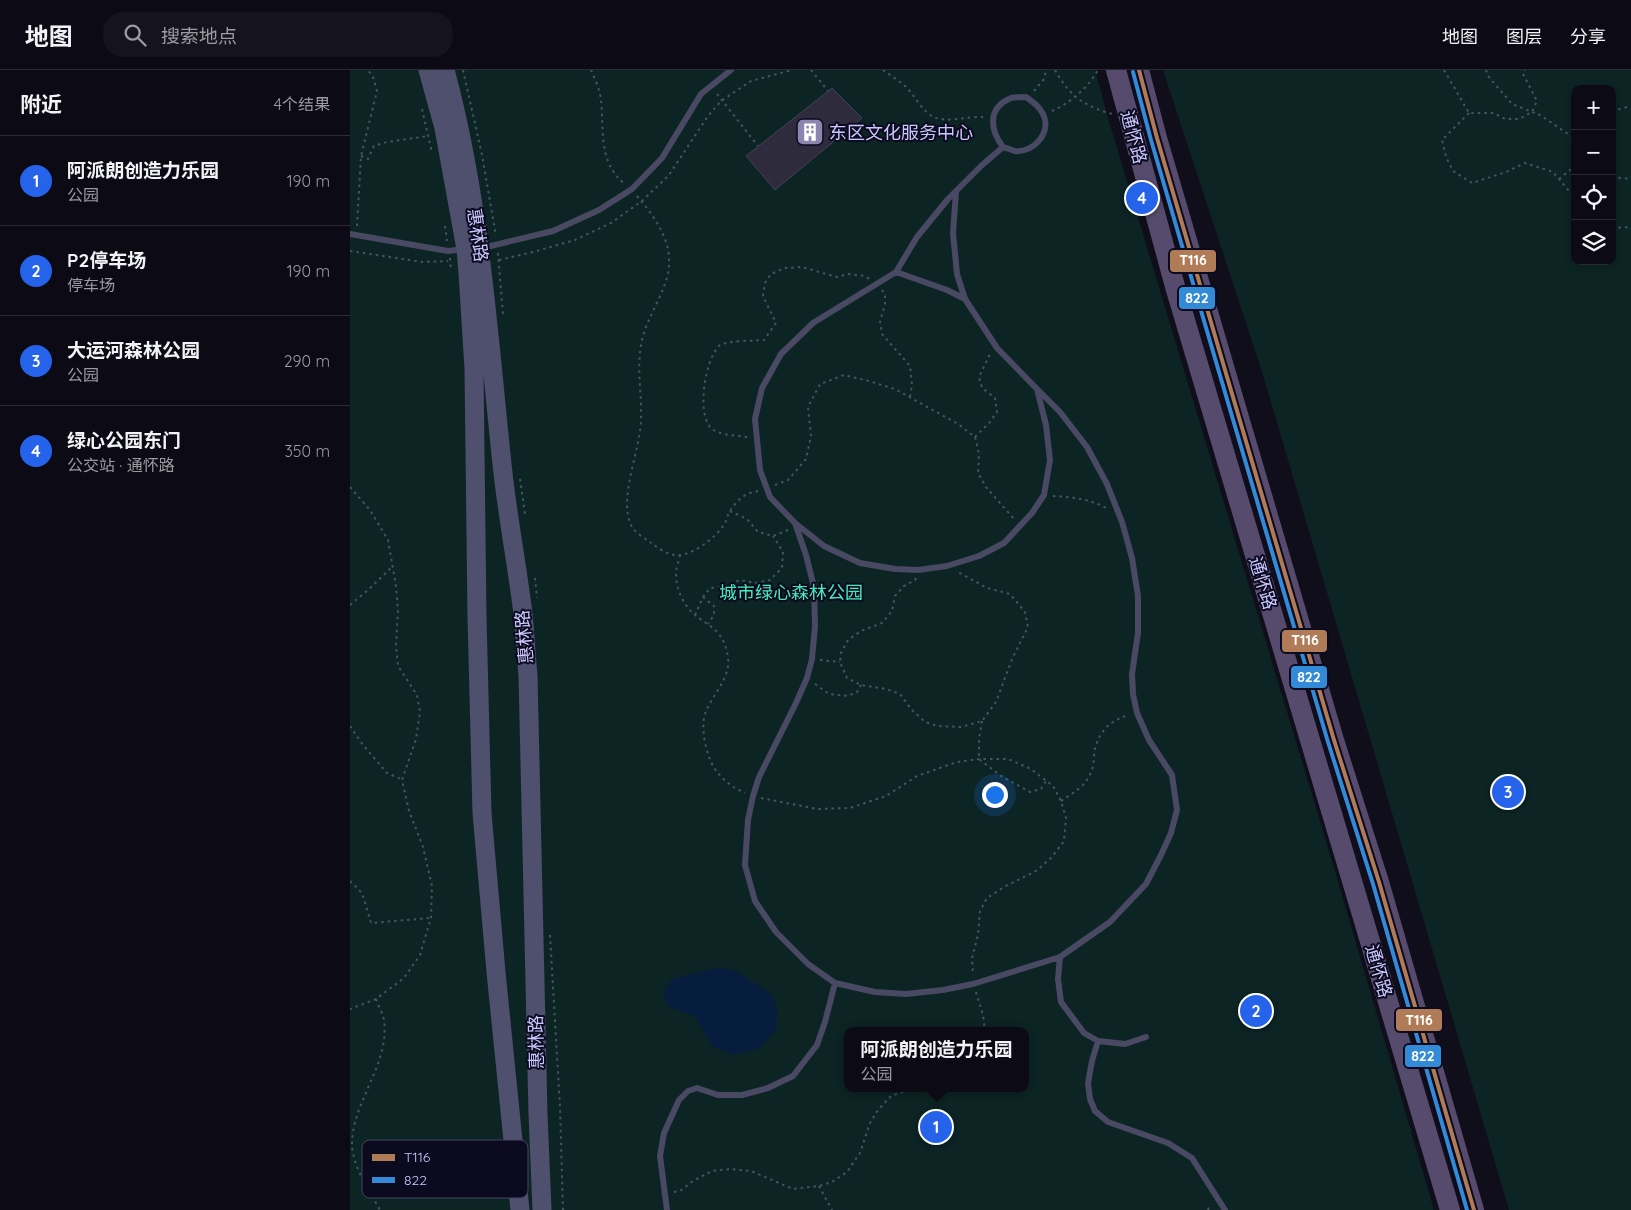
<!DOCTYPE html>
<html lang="zh">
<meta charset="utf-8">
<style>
:root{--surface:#0c0a14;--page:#15131d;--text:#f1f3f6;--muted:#9a9aa0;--line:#2c2b34;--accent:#2563eb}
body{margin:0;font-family:Quicksand,"Noto Sans SC",sans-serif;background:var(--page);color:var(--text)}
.controls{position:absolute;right:15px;top:15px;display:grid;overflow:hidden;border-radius:10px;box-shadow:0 2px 8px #0003}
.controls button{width:45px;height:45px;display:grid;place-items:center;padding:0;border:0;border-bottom:1px solid var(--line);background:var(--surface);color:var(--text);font:25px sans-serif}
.you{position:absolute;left:644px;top:724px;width:18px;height:18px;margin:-12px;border:4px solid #fff;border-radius:50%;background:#1a73e8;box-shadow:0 0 0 8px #1a73e833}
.badge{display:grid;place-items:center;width:32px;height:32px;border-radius:50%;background:var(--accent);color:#fff;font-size:16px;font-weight:700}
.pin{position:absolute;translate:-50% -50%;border:2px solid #fff;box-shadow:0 1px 5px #0006}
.popup{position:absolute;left:494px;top:957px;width:185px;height:65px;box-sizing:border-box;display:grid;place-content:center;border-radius:10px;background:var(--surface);filter:drop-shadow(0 1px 4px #0005);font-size:16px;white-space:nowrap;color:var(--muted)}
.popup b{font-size:19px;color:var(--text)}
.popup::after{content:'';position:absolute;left:50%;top:100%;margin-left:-10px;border:10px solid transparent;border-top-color:var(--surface)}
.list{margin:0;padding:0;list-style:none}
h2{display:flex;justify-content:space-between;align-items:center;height:65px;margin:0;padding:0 20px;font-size:21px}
h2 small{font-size:16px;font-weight:400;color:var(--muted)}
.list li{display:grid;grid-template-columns:32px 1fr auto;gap:15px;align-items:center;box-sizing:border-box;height:90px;padding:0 20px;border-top:1px solid var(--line)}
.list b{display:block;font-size:19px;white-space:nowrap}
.list p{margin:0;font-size:16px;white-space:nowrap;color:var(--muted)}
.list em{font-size:16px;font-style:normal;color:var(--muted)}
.icon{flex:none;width:28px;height:28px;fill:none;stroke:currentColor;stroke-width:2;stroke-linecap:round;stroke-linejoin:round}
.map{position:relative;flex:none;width:1281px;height:1140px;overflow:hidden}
header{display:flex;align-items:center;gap:30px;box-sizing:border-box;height:70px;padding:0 25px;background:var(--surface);border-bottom:1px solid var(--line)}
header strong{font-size:24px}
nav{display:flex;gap:28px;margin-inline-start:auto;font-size:18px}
.search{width:350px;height:45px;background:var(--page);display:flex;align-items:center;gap:12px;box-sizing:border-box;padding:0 18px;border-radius:20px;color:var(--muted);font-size:19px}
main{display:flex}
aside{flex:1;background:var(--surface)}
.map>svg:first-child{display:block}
</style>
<header>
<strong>地图</strong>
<div class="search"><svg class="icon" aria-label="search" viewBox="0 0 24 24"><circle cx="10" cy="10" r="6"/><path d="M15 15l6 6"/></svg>搜索地点</div>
<nav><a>地图</a><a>图层</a><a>分享</a></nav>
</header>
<main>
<aside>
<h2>附近<small>4个结果</small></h2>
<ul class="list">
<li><span class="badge">1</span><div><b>阿派朗创造力乐园</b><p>公园</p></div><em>190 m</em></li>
<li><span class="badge">2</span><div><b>P2停车场</b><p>停车场</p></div><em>190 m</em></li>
<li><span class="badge">3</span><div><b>大运河森林公园</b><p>公园</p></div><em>290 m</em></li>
<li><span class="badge">4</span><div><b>绿心公园东门</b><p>公交站 · 通怀路</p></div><em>350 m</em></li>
</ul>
</aside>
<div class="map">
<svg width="1281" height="1140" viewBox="0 0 1281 1140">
<rect width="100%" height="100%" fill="#100e1a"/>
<!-- green -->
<path fill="#0d2424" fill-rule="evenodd" d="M0 0H745L760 55 985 801 1084 1140H0ZM497 961H675V1018H497Z
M813 0H1281V1140H1159L913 305ZM1225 19H1262V191H1225Z"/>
<!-- water -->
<path fill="#071d3d" d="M365 898 382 899 422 924 427 941 426 960 410 978 382 985 362 976 345 946 318 937 313 922 322 909Z"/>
<!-- building -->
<path fill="#2e2b3d" stroke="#433f59" d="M482 18 512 48 425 120 396 86Z"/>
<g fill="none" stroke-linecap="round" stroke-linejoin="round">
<!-- path -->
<path stroke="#435563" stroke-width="2" stroke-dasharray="2.5 4" stroke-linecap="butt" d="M113 0 132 85 146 166
M241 0C245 9 250 20 251 30 254 60 248 93 275 114
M461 0 478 21
M533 0C540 5 548 10 555 16 565 25 571 41 584 47 597 53 619 46 634 47
M705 0C710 9 716 18 724 25 731 33 752 42 763 44
M1094 0 1119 43H1144L1155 49H1169L1182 42 1187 31 1173 4 1175 0
M1136 0 1138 6 1162 34 1190 45 1224 68 1225 70
M684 21 694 9 696 0
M367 24 408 76
M72 39 82 83
M702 41C720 33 738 18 748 0
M1262 41 1281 36
M1119 43 1092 70 1096 87 1103 101 1122 113 1156 102 1175 93 1203 102 1225 128
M11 86 18 89 24 76 37 72 78 66
M1262 107 1281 109
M1209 109 1225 96
M287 126C304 146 321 169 319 196 318 218 297 247 292 270 286 297 292 323 291 349 291 379 267 430 282 457 286 463 294 468 300 472 308 478 318 486 330 485 344 484 368 466 375 453 377 450 377 446 379 443 382 437 389 429 394 426 398 423 404 422 408 421
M7 156 11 86 27 21 23 7 18 0
M95 156 97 171
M1262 158 1281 157
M0 181 73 192 98 191
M148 183 153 245
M100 188 101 199
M149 190 183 182 225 170 261 153 292 131 319 105 358 46 371 31 401 11 442 0
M532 220 535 224V235L530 251 532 264 560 296 562 315 560 327
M397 367C386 365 368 366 360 357 347 341 355 290 369 276 377 270 403 271 414 270L426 253 413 226 415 213 421 204 435 198 452 197 487 207 499 204 515 206 519 209
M625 367 640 352 647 342 645 328 632 318 629 307 640 284
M170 409 175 444
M425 415 438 410 456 389 461 366 458 337 470 314 494 305 515 310 545 319 608 354 625 367 629 384 628 403 636 417 664 449
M0 417 20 440 38 470 46 516 48 540 46 577 48 596 67 625 70 642 66 669 52 710 59 741 73 777 82 816 81 848 70 885 54 908 26 929 0 939
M703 426C722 427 740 429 756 438
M380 441 397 449 408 462 423 466 438 460
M330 485C329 491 326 498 326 504 326 519 333 535 345 545 353 552 365 557 371 567 375 573 377 580 378 588 381 608 361 626 355 644 350 659 357 691 368 703 375 712 384 718 395 723
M185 508 187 528
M566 508 565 510 554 516 545 526 542 541 532 553 511 561 498 570 491 583 490 592 497 608 511 615 536 619 550 624 561 639 575 652 588 656 611 657 632 651 646 632 662 589 678 557 675 542 660 524 637 518 608 502
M353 527 364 536V545L358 554
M0 535 18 520 43 496
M345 545 353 527 360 518 372 517 390 510 405 513 420 510 432 498 433 482 423 466
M470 590 490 592
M465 614 479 624 498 626 507 622 511 615
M632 651 629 669V689L651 706 680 722 691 719 696 711
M0 656 13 675 37 703 51 709
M411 728 467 739 500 738 536 726 567 706 607 692 629 689H658L681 699 703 716 711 731 716 748 714 771 701 788 686 801 654 817 637 828 630 841 628 865 622 888 623 905
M711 731C723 723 736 716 741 702 745 694 743 684 746 675 752 658 762 650 779 645
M0 811 12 823 21 853 80 848
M200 865 210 1037 213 1140
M626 922 633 945 635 961
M26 929C28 936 33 943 34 950 40 994 3 1030 2 1073 2 1096 19 1120 30 1140
M469 1116 482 1140
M324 1122 330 1121 343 1111 362 1101 380 1099 401 1101 443 1119 469 1116 482 1112 497 1102 510 1083 520 1053 528 1040 541 1026 564 1018
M858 1140 860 1135"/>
<!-- lane -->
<path stroke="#494963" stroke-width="6" d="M606 122 603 163 607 204 615 229 647 278 687 319 696 355 700 390 694 425 682 443 654 473 629 486 597 496 568 500 545 499 510 493 474 476 445 453 420 427 410 400 405 349 412 318 431 284 463 253 546 202 567 167 598 129 631 96 653 77C657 78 661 80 665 81 684 83 702 62 693 44 689 36 683 32 676 27 672 27 665 27 661 28 637 38 640 60 653 77
M0 164 98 181 115 179
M132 178 203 161 249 140 282 119 312 88 351 24 381 0
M546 202 597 220 615 229
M445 453 456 485 464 517 465 556 462 589 457 608 446 633 409 707 403 726 398 750 395 795 405 831 426 862 458 894 485 913 525 922 556 924 593 920 623 914 710 887 760 852 796 814 811 785 821 763 827 740 822 705 799 670 787 643 783 624 782 604 788 563V526L782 488 772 452 757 414 737 377 710 342 687 319
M710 887 708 909 711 932 734 963 748 971 775 974 796 967
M748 971 742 991 738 1013 740 1029 745 1041 758 1052 818 1073 842 1088 875 1140
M317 1140 310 1086 314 1063 329 1030 338 1021 347 1018 368 1025H392L418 1018 443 1006 467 975 475 952 485 913"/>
<!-- secondary -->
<path stroke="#4f4f6e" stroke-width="19" d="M78 0 94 58 116 179 118 203 124 299 127 547 132 743 146 902 170 1140
M95 0C130 129 138 262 152 394 157 444 167 494 173 544 175 564 176 585 178 605L188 1044 192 1140"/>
<!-- primary -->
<path stroke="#574b6d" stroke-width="20" d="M766 0 826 220 1100 1140
M789 0 807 68 875 300 984 670 1029 812 1124 1140"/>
<!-- bus-1 casing -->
<g stroke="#0c0a1e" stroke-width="8">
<path id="bus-1" d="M789 0 807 68 875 300 984 670 1029 812 1124 1140"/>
</g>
<!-- bus-2 casing -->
<g stroke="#0c0a1e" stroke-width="8">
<path id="bus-2" d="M783 2 801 70 869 302 978 672 1023 814 1117 1140"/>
</g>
<!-- bus-1 -->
<use href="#bus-1" stroke="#b07c57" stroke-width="4"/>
<!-- bus-2 -->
<use href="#bus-2" stroke="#338bd7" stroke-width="4"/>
</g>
<!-- icons -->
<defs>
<g id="building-square" transform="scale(1.4375)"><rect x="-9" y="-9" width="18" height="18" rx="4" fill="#8a86af" stroke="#0c0a1e"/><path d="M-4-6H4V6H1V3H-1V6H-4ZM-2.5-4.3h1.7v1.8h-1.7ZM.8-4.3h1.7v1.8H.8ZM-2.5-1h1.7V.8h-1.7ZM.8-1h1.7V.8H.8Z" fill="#fff"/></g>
</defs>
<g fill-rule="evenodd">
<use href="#building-square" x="460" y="62"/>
</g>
<g text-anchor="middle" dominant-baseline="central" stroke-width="4" stroke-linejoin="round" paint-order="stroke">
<!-- poi labels -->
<g font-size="18" fill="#cbc7ff" stroke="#0c0a1e" text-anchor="start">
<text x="479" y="62">东区文化服务中心</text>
</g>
<!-- street labels -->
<g font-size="18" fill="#cbc7ff" stroke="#0c0a1e">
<text transform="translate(784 67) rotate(75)">通怀路</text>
<text transform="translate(128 165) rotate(82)">惠林路</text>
<text transform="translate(913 513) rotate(73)">通怀路</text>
<text transform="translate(174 567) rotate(-95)">惠林路</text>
<text transform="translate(1029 901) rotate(74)">通怀路</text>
<text transform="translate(186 972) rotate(-91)">惠林路</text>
</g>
<!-- park labels -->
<g font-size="18" fill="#48eabb" stroke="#0c0a1e">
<text x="441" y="522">城市绿心森林公园</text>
</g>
</g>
<!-- legend -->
<rect x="12" y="1070" width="166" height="58" rx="8" fill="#0c0a1e" stroke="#454362" stroke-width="1"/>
<rect x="22" y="1084" width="23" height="7" fill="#b07c57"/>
<rect x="22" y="1107" width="23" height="6" fill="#338bd7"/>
<g font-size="14" fill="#cbc7ff">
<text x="54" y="1092">T116</text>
<text x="54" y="1115">822</text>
</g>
<g stroke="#0c0a1e" stroke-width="2">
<rect x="819" y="179" width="48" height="24" rx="5" fill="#b07c57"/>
<rect x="828" y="216" width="38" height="24" rx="5" fill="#338bd7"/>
<rect x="931" y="559" width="47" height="24" rx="5" fill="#b07c57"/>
<rect x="940" y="595" width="38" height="24" rx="5" fill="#338bd7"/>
<rect x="1045" y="938" width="48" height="24" rx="5" fill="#b07c57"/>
<rect x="1054" y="974" width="38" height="24" rx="5" fill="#338bd7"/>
</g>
<g font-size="14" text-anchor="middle" font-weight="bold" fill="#fff">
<text x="843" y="195">T116</text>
<text x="847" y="233">822</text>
<text x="955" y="575">T116</text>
<text x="959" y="612">822</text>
<text x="1069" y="955">T116</text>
<text x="1073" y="991">822</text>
</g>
</svg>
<div class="controls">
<button>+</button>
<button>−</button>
<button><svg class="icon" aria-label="locate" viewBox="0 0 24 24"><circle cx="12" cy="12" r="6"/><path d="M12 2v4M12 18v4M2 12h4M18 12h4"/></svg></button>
<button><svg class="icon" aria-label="layers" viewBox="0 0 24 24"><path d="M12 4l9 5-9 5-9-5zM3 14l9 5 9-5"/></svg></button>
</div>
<div class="you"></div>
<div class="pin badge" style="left:586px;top:1057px">1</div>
<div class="popup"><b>阿派朗创造力乐园</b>公园</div>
<div class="pin badge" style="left:906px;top:941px">2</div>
<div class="pin badge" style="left:1158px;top:722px">3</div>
<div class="pin badge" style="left:792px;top:128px">4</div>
</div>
</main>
